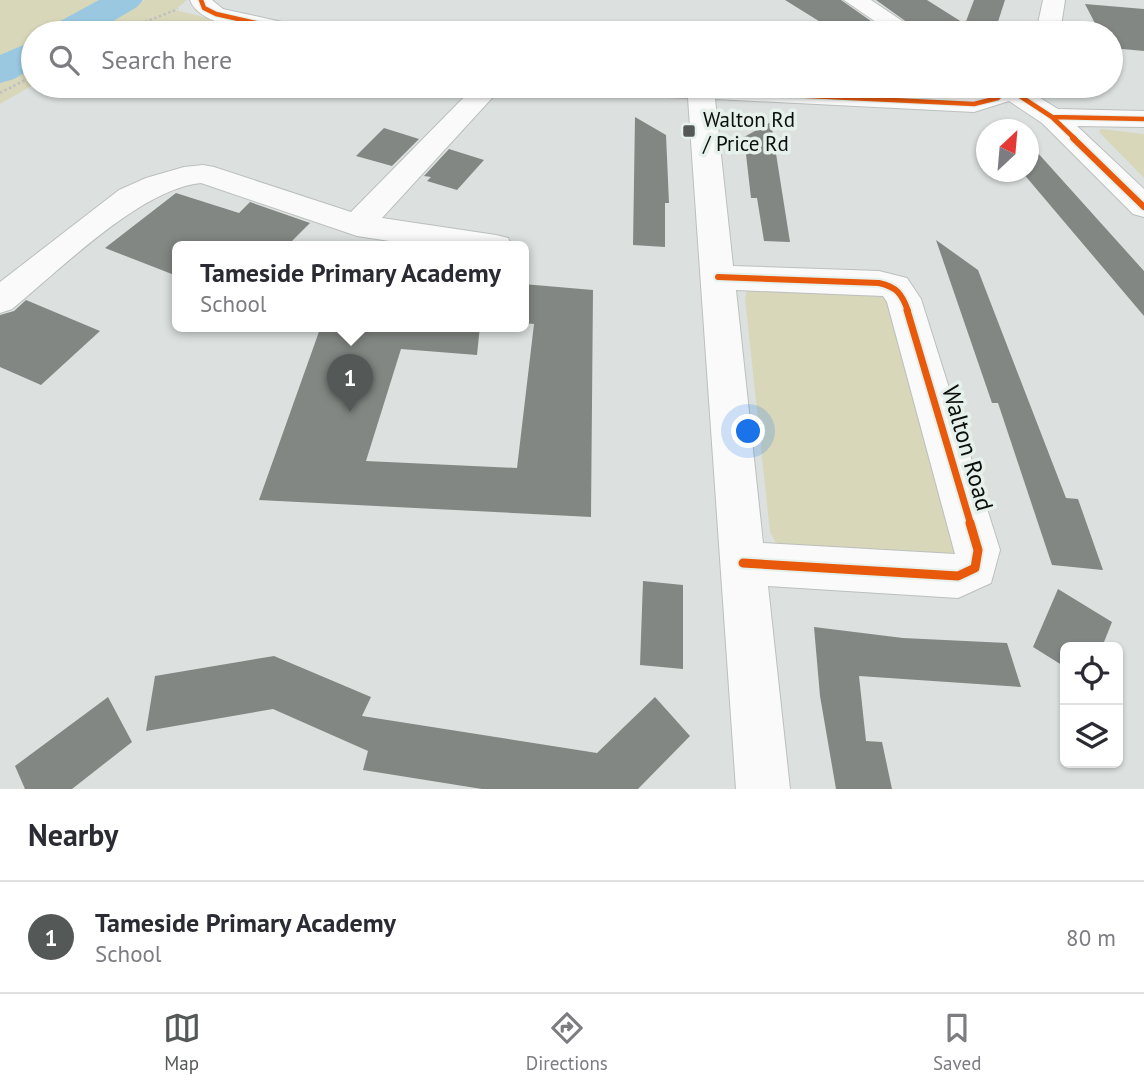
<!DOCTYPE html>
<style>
:root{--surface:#fff;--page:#f7f7f7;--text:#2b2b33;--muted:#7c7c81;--line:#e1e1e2;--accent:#545856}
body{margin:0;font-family:"PT Sans",sans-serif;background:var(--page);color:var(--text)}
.controls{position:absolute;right:21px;bottom:21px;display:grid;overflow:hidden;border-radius:10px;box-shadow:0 2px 5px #0004}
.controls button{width:63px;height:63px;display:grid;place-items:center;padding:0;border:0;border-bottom:2px solid var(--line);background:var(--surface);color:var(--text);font:35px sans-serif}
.compass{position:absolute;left:976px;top:119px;width:63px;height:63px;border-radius:50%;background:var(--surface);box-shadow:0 2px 5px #0004;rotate:26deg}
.you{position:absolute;left:749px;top:432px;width:24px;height:24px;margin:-18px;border:5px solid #fff;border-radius:50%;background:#1a73e8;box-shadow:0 0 0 10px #1a73e833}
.badge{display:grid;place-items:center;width:46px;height:46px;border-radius:50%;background:var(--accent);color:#fff;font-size:23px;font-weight:700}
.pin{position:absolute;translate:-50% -58px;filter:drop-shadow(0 2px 4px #0008)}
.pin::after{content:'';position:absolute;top:37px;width:24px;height:21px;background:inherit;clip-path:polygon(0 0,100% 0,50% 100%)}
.popup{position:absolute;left:172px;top:241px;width:357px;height:91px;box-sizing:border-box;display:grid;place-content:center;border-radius:10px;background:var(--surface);filter:drop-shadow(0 2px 5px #0005);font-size:23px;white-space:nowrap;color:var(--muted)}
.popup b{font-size:26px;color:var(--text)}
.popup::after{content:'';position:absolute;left:50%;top:100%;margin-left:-14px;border:14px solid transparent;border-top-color:var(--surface)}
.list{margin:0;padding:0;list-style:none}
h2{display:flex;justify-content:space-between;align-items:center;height:91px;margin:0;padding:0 28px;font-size:30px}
h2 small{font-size:23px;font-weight:400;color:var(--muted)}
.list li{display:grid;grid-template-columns:46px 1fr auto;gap:21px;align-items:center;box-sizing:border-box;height:112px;padding:0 28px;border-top:2px solid var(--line)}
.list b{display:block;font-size:26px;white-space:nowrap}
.list p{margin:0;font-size:23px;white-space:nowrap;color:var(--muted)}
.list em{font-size:23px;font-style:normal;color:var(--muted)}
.icon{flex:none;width:38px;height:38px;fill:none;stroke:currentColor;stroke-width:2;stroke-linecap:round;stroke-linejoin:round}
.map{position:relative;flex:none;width:1144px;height:789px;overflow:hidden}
.search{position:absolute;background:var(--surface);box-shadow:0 2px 5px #0004;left:21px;right:21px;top:21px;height:77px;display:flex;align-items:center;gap:18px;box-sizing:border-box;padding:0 24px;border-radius:38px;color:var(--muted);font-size:26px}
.sheet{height:203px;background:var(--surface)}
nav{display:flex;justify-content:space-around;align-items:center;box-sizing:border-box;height:98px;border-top:2px solid var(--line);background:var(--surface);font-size:19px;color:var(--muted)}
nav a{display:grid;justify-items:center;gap:4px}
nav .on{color:var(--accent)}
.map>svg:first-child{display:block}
</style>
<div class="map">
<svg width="1144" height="789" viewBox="0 0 1144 789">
<rect width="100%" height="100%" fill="#dce1df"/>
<!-- green -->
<path fill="#d8d7b9" d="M0 0H119L59 33H33V48L0 66Z
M145 0H187L175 10 237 25 229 33H88Z
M33 64V85L0 104V83Z
M1101 129 1144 134V178L1099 132Z
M748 287 889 292 965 562 779 548 770 532 745 298Z"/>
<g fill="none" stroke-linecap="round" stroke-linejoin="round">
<!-- river -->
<path fill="#99c8e0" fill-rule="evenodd" d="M99 0H143L137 7 93 33H47L53 25Z
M33 41V68L14 79 0 83V55Z"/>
</g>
<!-- building -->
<path fill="#838784" d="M785 0H841L888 33H838Z
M876 0H927L965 24 974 0H1005L996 28 979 33H922Z
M1085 4 1144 9V51L1111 48V33H1100Z
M635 117 666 135 669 203H665V247L633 245Z
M771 122 790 242 764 241 757 198H751L744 137Z
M384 128 419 139 392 166 356 156Z
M1028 142 1144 271V316L1022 172H1028Z
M449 149 484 160 457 190 427 181 431 177 424 176Z
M176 193 239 213 250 202 310 223 287 246H177V276L105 248Z
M936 240 978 270 1066 498 1078 499 1103 570 1052 565 998 403H992Z
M523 284 593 290 591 517 259 500 321 326H480L477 355 401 349 366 461 517 468 534 324 523 323Z
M26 300 100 331 41 385 0 367V315L14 311Z
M643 581 683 585V669L640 665Z
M1058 589 1112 622 1102 647H1065V667L1033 647Z
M814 627 903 638 1007 643 1021 687 859 676 866 741 882 742 892 789H836L820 696Z
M274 656 371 697 362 716 597 753 655 697 690 736 638 789H482L363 770 368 751 273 709 146 731 155 676Z
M108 697 132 742 72 789H25L15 766Z"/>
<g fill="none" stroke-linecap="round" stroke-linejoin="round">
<!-- minor casing -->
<g stroke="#bbbfbd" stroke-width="2">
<path id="minor" d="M190 0H212L223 9 309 28 312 33C283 34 201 32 190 0Z
M844 0H871L920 33H892Z
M1043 0H1065L1060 33H1036Z
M475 86H503L382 218 496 235 508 238 512 246H422L357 236 201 183C140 189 60 270 12 309L0 313V282L119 190 146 178 184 167 203 165 214 167 351 212Z
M591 86H763L974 96 989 92 990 86H1021L1058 109 1144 111V127L1077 126 1144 189V217L1133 214 1042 123 1009 101 974 112 715 99 733 266 879 271 907 278 921 299 1000 550 991 583 958 598 768 586 790 789H736L688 98 604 94 595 92ZM736 290 883 296 887 302 955 554 763 543Z"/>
</g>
<!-- path -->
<path stroke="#bec1bf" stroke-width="2.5" stroke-dasharray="2.5 2.5" stroke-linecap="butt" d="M117 33 178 9
M0 93 33 76"/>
<!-- minor -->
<use href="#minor" fill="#fafafa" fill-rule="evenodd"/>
<!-- cycleway-far3 casing -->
<g stroke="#e6f1ec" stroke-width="7">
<path id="cycleway-far3" d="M201 0 204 8 216 14 300 33
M604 86 974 104 998 98 1006 87 1052 117 1075 139
M1052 117 1144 119"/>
</g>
<!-- cycleway-far2 casing -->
<g stroke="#e6f1ec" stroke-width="10">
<path id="cycleway-far2" d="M1073 138 1144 207
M718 277 879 283C897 287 902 294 908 311"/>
</g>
<!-- cycleway-far1 casing -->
<g stroke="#e6f1ec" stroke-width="11">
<path id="cycleway-far1" d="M907 310 971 525"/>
</g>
<!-- cycleway casing -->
<g stroke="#e6f1ec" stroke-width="13">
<path id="cycleway" d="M743 563 958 576 975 568 978 550 970 523"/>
</g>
<!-- cycleway-far3 -->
<use href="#cycleway-far3" stroke="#e8590c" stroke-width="4.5"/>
<!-- cycleway-far2 -->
<use href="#cycleway-far2" stroke="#e8590c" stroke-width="6"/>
<!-- cycleway-far1 -->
<use href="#cycleway-far1" stroke="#e8590c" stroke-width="7"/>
<!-- cycleway -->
<use href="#cycleway" stroke="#e8590c" stroke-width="9"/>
</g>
<!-- markers -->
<rect fill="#545856" stroke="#e6f1ec" stroke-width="2.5" x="682" y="124" width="14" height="14" rx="3.5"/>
<g text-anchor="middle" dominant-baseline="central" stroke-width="7" stroke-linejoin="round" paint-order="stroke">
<!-- far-poi labels -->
<g font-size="21" fill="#0b0e0d" stroke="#e6f1ec" text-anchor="start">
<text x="703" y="119">Walton Rd<tspan x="703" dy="24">/ Price Rd</tspan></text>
</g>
<!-- street labels -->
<g font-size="24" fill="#0b0e0d" stroke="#e6f1ec">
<text transform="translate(968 448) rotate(74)">Walton Road</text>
</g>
</g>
</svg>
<div class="controls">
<button><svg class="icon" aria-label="locate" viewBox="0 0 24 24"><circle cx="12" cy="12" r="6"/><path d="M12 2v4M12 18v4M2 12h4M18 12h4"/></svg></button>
<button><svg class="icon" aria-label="layers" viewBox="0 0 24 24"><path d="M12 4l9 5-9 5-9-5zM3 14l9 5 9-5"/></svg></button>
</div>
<svg class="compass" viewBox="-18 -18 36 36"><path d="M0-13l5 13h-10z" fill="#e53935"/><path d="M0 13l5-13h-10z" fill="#7c7c81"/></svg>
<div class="you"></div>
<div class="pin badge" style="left:350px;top:412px">1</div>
<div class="popup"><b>Tameside Primary Academy</b>School</div>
<div class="search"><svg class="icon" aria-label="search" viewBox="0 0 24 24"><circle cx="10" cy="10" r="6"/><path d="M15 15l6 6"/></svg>Search here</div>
</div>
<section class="sheet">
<h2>Nearby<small></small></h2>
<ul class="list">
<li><span class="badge">1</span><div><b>Tameside Primary Academy</b><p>School</p></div><em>80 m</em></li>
</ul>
</section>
<nav>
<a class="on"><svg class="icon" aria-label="map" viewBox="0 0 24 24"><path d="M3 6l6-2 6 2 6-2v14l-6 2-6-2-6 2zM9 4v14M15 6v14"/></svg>Map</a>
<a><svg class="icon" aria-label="directions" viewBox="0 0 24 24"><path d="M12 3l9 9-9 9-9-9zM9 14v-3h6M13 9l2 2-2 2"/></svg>Directions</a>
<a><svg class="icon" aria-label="saved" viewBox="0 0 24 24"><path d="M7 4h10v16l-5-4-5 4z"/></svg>Saved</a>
</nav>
